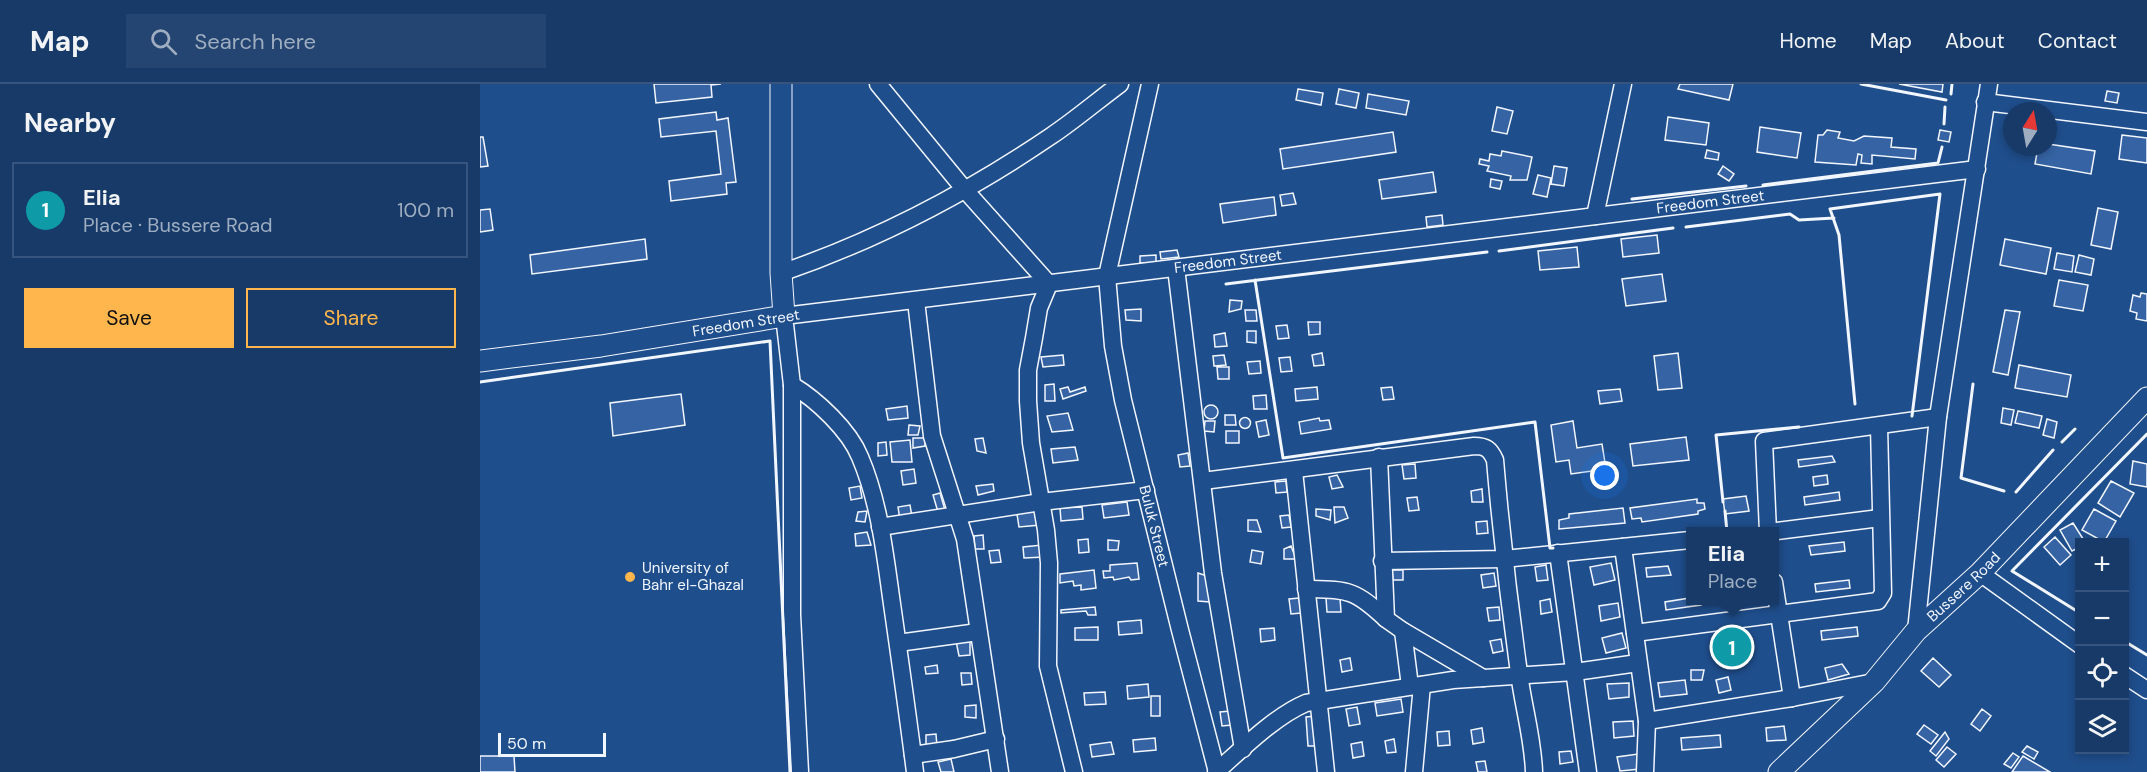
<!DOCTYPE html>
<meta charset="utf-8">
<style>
:root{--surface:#173a69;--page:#244571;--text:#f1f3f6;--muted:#9eadc0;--line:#36547d;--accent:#ffb74d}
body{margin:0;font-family:"DM Sans",sans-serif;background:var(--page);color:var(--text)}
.controls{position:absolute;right:18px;bottom:18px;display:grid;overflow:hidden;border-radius:0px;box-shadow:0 3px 9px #0003}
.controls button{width:54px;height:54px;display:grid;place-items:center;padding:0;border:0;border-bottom:2px solid var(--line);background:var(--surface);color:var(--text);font:30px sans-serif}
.compass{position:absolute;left:1523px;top:18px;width:54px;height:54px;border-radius:50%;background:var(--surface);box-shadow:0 3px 9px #0003;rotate:11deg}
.scale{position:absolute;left:18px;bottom:15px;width:108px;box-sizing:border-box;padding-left:6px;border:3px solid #f2f6ff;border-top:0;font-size:16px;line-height:21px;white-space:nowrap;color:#f2f6ff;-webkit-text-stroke:4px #1f4e8c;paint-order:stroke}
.you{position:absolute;left:1125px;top:392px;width:21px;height:21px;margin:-15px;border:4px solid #fff;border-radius:50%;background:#1a73e8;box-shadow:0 0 0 9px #1a73e833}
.badge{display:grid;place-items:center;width:39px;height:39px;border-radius:50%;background:var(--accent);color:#fff;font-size:20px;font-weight:700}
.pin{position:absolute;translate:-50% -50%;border:3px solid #fff;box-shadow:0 2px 6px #0006}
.popup{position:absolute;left:1206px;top:443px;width:93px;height:78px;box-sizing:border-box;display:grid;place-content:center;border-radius:0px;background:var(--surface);filter:drop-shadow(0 2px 4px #0005);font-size:20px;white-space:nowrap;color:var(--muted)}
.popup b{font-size:22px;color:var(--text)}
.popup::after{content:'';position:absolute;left:50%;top:100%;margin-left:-12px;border:12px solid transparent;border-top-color:var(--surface)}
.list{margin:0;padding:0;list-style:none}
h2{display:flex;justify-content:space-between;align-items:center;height:78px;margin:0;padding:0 24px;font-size:26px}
h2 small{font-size:20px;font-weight:400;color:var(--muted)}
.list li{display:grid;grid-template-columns:39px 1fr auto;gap:18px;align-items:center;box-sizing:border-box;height:96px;margin:0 12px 12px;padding:0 12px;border:2px solid var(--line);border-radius:0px}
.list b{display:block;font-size:22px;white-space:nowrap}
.list p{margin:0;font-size:20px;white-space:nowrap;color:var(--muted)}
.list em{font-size:20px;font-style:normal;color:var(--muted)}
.actions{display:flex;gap:12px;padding:18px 24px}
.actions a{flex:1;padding:14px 0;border:2px solid var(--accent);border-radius:0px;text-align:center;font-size:21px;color:var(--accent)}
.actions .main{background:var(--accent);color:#111}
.icon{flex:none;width:33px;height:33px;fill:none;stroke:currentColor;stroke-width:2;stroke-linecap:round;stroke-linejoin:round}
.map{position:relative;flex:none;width:1667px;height:688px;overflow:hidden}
header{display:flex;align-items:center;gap:36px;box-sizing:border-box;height:84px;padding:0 30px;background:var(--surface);border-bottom:2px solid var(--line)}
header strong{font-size:28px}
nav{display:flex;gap:33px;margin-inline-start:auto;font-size:21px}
.search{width:420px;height:54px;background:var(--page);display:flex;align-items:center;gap:15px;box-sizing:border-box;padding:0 21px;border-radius:0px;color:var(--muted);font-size:22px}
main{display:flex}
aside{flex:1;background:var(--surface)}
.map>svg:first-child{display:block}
</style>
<header>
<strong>Map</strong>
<div class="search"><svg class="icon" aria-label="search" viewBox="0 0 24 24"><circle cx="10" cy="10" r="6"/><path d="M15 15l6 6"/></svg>Search here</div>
<nav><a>Home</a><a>Map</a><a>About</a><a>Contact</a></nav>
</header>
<main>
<aside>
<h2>Nearby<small></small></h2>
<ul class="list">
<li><span class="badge" style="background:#0f9aa8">1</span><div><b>Elia</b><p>Place · Bussere Road</p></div><em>100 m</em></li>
</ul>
<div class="actions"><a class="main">Save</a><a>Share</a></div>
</aside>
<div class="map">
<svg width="1667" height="688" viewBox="0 0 1667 688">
<rect width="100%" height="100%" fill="#1f4e8c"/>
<!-- building -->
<path fill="#3563a3" stroke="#f2f6ff" stroke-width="1.5" d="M174 0H241L231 1 232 13 176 19Z
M1200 0H1253L1249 16 1198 5Z
M1419 0H1463L1462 8Z
M818 5 843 9 841 21 816 16Z
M859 5 879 9 876 24 856 20Z
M1627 7 1639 9 1637 19 1625 17Z
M888 10 929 17 926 31 886 24Z
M1017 23 1033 27 1027 50 1012 47Z
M236 28 237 36 248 34 256 98 246 99 247 110 191 117 189 97 241 90 236 47 181 53 179 35Z
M1188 33 1229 39 1226 61 1185 56Z
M1280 43 1321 49 1317 74 1277 68Z
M1347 46 1360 48 1358 54 1374 57 1384 52 1412 54 1411 63 1436 65 1435 75 1392 71V80L1381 79 1382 71 1378 70 1376 81 1335 78 1338 51H1343Z
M1460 46 1471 48 1469 58 1458 56Z
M913 48 916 68 803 85 800 65Z
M1642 51 1667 54V79L1639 75Z
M0 53H3L8 82 0 83Z
M1568 60 1615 67 1611 90 1555 80 1558 63H1568Z
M1227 66 1239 69 1238 76 1225 74Z
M1022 67 1052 73 1047 96H1030L1031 92 1007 87 1009 82 999 80 1000 75 1009 77 1010 70 1021 72Z
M1074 82 1087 84 1084 102 1071 100Z
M1243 82 1254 90 1249 97 1238 90Z
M953 88 956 108 902 115 899 96Z
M1058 91 1071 94 1067 113 1053 110Z
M1011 95 1022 97 1020 105 1010 103Z
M813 109 816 120 802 122 800 111Z
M794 113 796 131 743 139 740 120Z
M1618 124 1638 128 1631 165 1611 161Z
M10 125 13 146 0 148V126Z
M962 131 963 141 947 143 946 133Z
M1177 151 1179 169 1143 173 1141 155Z
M165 155 167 175 52 190 50 171Z
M1525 155 1571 164 1566 190 1520 181Z
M1097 163 1099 183 1060 186 1058 167Z
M697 166 699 173 681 175 680 168Z
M1577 169 1594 172 1592 188 1574 185Z
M676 171V179H660V172Z
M1599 171 1614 175 1611 191 1595 188Z
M1182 190 1186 217 1146 222 1142 195Z
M1579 196 1608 201 1603 227 1574 222Z
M1661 209 1667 210V237L1656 235 1657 229 1650 227 1653 211 1660 213Z
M750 216 762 217 761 225 749 228Z
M661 225V237L646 236 645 226Z
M765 226H776L777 237H766Z
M1525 226 1540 228 1528 291 1513 288Z
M828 238H840V250L829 251Z
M807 241 809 254 798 255 796 242Z
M767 247H776V259L767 258Z
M745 249 747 262 735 263 734 251Z
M842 269 844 281 834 282 832 271Z
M1198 269 1202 304 1178 306 1174 272Z
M583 271 584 281 563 283 561 273Z
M744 271 746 281 734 282 733 272Z
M810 273 812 287 801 288 799 274Z
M780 277 781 289 769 290 767 278Z
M1539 281 1591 291 1587 313 1535 304Z
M737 283H749V295H738Z
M574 300 575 317H565V301Z
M588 303 590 308 605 303 606 307 583 315 580 305Z
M837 303 838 315 816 317 815 305Z
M912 303 914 315 903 316 901 304Z
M1140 305 1142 317 1120 320 1118 307Z
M201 310 205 341 133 352 130 319Z
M786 311 787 325H774L773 312Z
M724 328a7 7 0 1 1 14 0a7 7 0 1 1-14 0Z
M427 322 428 334 408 336 406 325Z
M1523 324 1534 326 1531 341 1521 339Z
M1538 327 1562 332 1559 344 1535 339Z
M588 329 593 346 572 348 567 332Z
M745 331H755L756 341H745Z
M759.5 339a5.5 5.5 0 1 1 11 0a5.5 5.5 0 1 1-11 0Z
M839 334 840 337 849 336 851 345 821 350 819 338Z
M1567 335 1577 338 1574 354 1563 351Z
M786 336 789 351 779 353 776 338Z
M725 337H735L734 348 724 347Z
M1093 337 1097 364 1122 360 1126 385 1091 390 1089 376 1076 378 1071 341Z
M429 341 440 342 438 351H428Z
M746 347H759V359H746Z
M1206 353 1209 376 1153 382 1150 360Z
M433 354H445V362L433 364Z
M503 354 506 369 497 367 495 355Z
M430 356 432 378H412L410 358Z
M406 358 407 371 398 372V359Z
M595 363 598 376 573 379 571 365Z
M708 369 710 382 700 383 698 371Z
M1352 372 1355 378 1319 383 1318 376Z
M1653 377 1667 380V403L1650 400Z
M935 380 936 394 924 395 922 381Z
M434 385 436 399 423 401 421 387Z
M857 391 863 403 852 405 849 393Z
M1347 391 1348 400 1334 402 1333 393Z
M806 397 807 408 796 409 795 398Z
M1631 397 1654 409 1640 433 1618 419Z
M513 400 514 407 498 411 496 402Z
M380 402 382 414 371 416 369 404Z
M1002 405 1003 418H992L991 407Z
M1359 408 1360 416 1325 421 1324 413Z
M460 409 465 426 458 428 453 411Z
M1266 412 1269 427 1245 430 1243 415Z
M937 413 939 426 929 427 927 414Z
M1217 415V419H1224L1225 425 1218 427V430L1162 438 1161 434 1152 435 1150 424Z
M647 418 649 431 624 434 622 421Z
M430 421 432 433 420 436 418 423Z
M602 423 603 435 581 437 580 424Z
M854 423H864L868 434 855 439Z
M1143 424 1145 439 1079 445V436L1089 434V430Z
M836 425 851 426 850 436 836 432Z
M1614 425 1636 437 1624 458 1602 446Z
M557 426 560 441 539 443 537 430Z
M387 427 385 438 376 437 378 428Z
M809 431 811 443 802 444 800 432Z
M768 436H777L781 448 768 447Z
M1007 437 1008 449 997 450 996 438Z
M1593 439 1605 458H1600V463L1592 467 1580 446Z
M387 448 391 461 376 462 375 450Z
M503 451 504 465H495L494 452Z
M1575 453 1591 471 1580 481 1564 463Z
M608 455 609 468 599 469 598 456Z
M628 456 639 457 638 466H628Z
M1364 458 1365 467 1331 471 1329 462Z
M562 461 564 473 544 474 543 463Z
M811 462 816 475H804V465Z
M519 466 521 478 511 479 509 467Z
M772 466 783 468 781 480 770 478Z
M657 479 659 495 651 496 649 493 634 496 633 493 624 494 623 487H630V481Z
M1131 479 1135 496 1114 501 1110 483Z
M1066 481 1068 496 1057 497 1055 483Z
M1188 482 1191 491 1167 493 1166 484Z
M614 486 616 504 601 506V501L594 502 593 497 580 499V490Z
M912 486H923V496H913Z
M718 489 730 493V518L718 517Z
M1014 489 1016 502 1003 504 1001 491Z
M1369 496 1370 504 1336 508 1335 500Z
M819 514 821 529 811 530 809 515Z
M846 514H860L861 528H847Z
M1210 514V516H1220L1221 521 1186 526 1185 518Z
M1070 515 1072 528 1061 530 1060 517Z
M1138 519 1140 533 1121 537 1119 522Z
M615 523 616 531H608L606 527 581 529V526Z
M1019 523 1020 536 1009 537 1007 524Z
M661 536 662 549 639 551 638 538Z
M618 543V556H595V544Z
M1377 543 1378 552 1342 556 1341 547Z
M794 544 795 556 781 558 780 545Z
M1142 549 1146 564 1126 569 1122 554Z
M490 555V571L479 572 476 557Z
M1021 555 1023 567 1013 569 1010 557Z
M1270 556 1272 567 1233 572V560Z
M870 574 872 586 862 588 860 576Z
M1453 574 1471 591 1459 603 1441 587Z
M1362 580 1369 590 1348 596 1345 584Z
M457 581 458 589 446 590 445 583Z
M1211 586H1224L1222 596H1211Z
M481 589H491L492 600 482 601Z
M1248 593 1251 606 1239 609 1236 596Z
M1205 596 1207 610 1180 613 1178 599Z
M1149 599V613L1129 615 1127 600Z
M668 600 669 613 648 615 647 602Z
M625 608 626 620 605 621 604 609Z
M671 612H680V632H671Z
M921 615 923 628 897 632 895 619Z
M496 621V634L485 633V622Z
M877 623 880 640 869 642 866 625Z
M1502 625 1511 632 1500 647 1491 640Z
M750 627 752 641 742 642 740 628Z
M836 632 838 662H828L826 633Z
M1153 637 1154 652 1134 654 1133 638Z
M1444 641 1458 651 1451 660 1437 650Z
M1304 642 1306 656 1287 657 1286 644Z
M1002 644 1004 658 993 660 991 646Z
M969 647 970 661 958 662 957 648Z
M1465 648 1469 655 1456 672 1450 667Z
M456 650 457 663 446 662V651Z
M1240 651 1241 663 1202 666 1201 654Z
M675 654 676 666 654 668 653 656Z
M914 655 916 668 907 669 905 657Z
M631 658 634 670 612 673 610 661Z
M882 658 884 672 873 674 871 660Z
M1547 662 1558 668 1554 675 1542 668Z
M1467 663 1476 670 1464 683 1456 676Z
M1091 667 1093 678 1080 680 1079 668Z
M1533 669 1539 673 1531 684 1524 680Z
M1158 670 1160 685 1140 687 1137 673Z
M0 672H34L35 688H0Z
M1543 672 1570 688H1532Z
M471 675 474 688H461L458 678Z
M1005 677 1007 688H998L996 678Z"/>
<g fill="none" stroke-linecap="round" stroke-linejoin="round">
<!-- minor casing -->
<g stroke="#f2f6ff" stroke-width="19">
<g id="minor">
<path d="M398 0 485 106 569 200 559 224 554 254 548 286V317L551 359 566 446 569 479 568 582 594 688"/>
<path id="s1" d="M670 0 627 192 633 262 643 316 700 546 737 688"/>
<path d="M1505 18 1667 38"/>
<path d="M1115 132 1143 0"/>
<path d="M696 184 733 489 763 665"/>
<path d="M301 189C397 156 487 109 571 52 595 36 617 17 640 0"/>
<path d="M436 217 452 352 485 455 520 688"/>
<path d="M312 301C337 316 369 346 380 373 400 420 405 471 412 520 420 576 428 632 435 688"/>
<path d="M899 373 906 535 923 547 1003 594"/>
<path d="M814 387 846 688"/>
<path d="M723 397 994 362C1006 362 1010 365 1015 376 1021 447 1029 518 1039 589 1043 622 1053 654 1054 688"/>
<path d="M400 443 561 418 666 406"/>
<path d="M1288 448 1284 357 1458 333"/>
<path d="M1289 448 1400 434"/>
<path d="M1143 463 1167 637 1165 688"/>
<path d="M1078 469 1108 688"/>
<path d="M902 477 1024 475 1210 456"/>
<path d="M1500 489 1600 561"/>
<path d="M1294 498 1312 614"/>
<path d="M826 505C869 506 874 505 906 535"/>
<path d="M923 547 930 602"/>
<path d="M1436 547 1458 333 1509 0"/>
<path d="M1155 549 1398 517 1403 509 1399 342"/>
<path d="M418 559 498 548"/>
<path d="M1644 591 1667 606"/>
<path d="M1167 637 1312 614 1394 598"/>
<path d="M433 671 474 665 516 655"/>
<path id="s2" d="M320 688 312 531V301L304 232 1497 85"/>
<path d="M736 688C762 665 795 632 826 619L973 596 1095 588 1158 579"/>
<path d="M934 688 942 601"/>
</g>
</g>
<!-- major casing -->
<g stroke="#f2f6ff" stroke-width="23">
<g id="major">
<path d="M0 277 121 262 304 232 301 189V0"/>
<path id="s3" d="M1299 688 1394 598 1436 547 1500 489 1667 314"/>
</g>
</g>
<!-- minor -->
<use href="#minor" stroke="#1f4e8c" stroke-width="16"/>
<!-- major -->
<use href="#major" stroke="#1f4e8c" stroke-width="21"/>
<!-- wall -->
<path stroke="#f2f6ff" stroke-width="3" d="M1381 0 1466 16
M1471 10 1472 0
M1464 40 1465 23
M1283 101 1458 79 1462 63
M1152 115 1266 102
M1206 143 1310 130 1319 136 1354 134
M1019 167 1193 144
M775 196 803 374 1055 338 1070 464H1073
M746 200 1007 168
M0 298 290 257 310 688
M1493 300 1481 394 1524 407
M1375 320 1359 151 1350 125 1460 110 1432 332
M1582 358 1595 345
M1536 408 1573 366
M1243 418 1236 351 1319 343
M1245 427 1247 448
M1600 529 1532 487 1667 350
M1644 557 1667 571"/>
</g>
<!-- markers -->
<circle fill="#ffb74d" stroke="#1f4e8c" stroke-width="2" cx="150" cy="493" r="6"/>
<g text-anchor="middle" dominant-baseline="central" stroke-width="4.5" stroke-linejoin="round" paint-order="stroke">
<!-- street labels -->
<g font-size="15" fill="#f2f6ff" stroke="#1f4e8c">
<text stroke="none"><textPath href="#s2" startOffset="1390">Freedom Street</textPath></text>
<text stroke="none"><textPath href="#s2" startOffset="904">Freedom Street</textPath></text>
<text transform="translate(266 239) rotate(-9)">Freedom Street</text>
<text stroke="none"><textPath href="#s1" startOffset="452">Buluk Street</textPath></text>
<text stroke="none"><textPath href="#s3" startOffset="262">Bussere Road</textPath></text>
</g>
<!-- poi labels -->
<g font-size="15" fill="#f2f6ff" stroke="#1f4e8c" text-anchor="start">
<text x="162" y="484">University of<tspan x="162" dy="17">Bahr el-Ghazal</tspan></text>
</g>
</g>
</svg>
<div class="controls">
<button>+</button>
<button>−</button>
<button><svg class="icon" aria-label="locate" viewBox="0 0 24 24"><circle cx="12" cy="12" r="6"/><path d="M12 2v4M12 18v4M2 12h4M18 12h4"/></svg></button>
<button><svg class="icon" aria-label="layers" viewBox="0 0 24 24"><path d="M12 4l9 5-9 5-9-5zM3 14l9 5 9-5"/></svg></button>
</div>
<svg class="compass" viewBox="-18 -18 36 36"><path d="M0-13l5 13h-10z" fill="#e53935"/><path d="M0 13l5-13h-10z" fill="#9eadc0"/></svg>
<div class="scale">50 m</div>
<div class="you"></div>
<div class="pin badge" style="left:1252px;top:563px;background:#0f9aa8">1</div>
<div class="popup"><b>Elia</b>Place</div>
</div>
</main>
